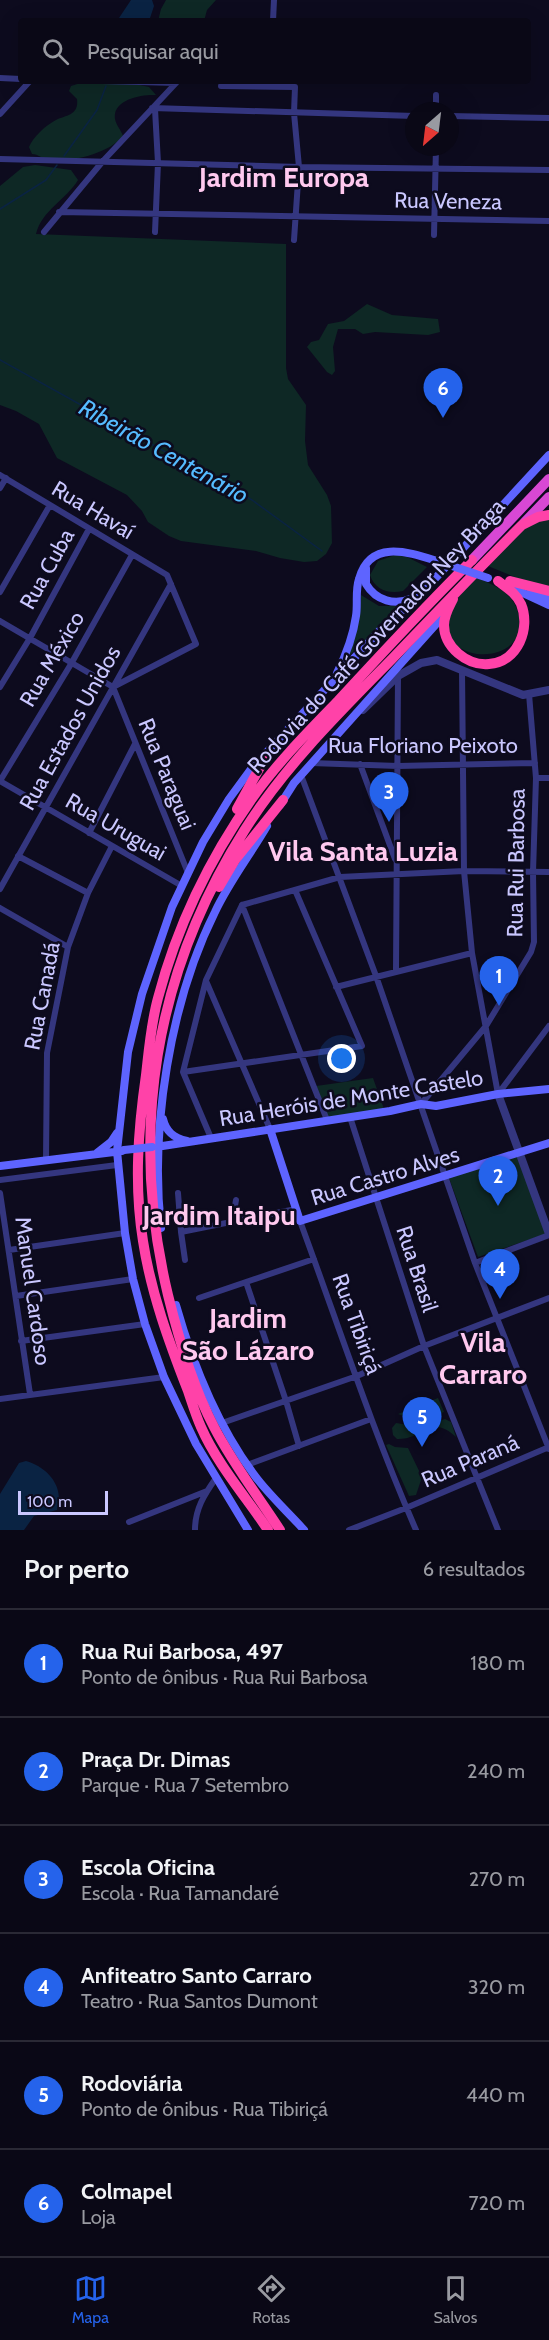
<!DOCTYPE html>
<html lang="pt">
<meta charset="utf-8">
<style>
:root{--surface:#0a0816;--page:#181623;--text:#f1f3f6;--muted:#999aa1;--line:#2a2935;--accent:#2563eb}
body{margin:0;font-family:Cabin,sans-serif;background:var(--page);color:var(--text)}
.compass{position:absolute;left:405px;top:102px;width:54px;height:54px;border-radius:50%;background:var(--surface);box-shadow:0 6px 24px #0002;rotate:208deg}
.scale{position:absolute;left:18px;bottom:15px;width:90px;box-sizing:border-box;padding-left:6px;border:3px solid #cac7ff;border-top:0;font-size:16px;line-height:21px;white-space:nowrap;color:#cac7ff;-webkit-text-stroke:4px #0d0b1e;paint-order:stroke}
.you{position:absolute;left:342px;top:1059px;width:21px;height:21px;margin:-15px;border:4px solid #fff;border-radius:50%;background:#1a73e8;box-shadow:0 0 0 9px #1a73e833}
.badge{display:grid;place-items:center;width:39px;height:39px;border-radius:50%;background:var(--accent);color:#fff;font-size:20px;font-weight:700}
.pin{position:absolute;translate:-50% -50px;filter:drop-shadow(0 2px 3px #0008)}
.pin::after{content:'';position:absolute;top:32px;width:21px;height:18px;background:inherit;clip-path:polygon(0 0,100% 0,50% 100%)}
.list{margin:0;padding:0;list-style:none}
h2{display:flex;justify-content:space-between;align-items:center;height:78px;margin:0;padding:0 24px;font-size:26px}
h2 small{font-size:20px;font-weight:400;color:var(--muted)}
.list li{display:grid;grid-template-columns:39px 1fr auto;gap:18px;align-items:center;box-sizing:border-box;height:108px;padding:0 24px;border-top:2px solid var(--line)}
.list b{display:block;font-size:22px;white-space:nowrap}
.list p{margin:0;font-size:20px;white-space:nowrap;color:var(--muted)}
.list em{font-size:20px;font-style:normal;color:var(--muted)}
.icon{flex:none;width:33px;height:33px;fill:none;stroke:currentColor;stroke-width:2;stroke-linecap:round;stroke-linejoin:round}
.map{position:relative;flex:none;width:549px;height:1530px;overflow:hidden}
.search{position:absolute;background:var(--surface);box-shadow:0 6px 24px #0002;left:18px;right:18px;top:18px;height:66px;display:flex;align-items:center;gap:15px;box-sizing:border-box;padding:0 21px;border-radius:6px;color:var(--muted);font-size:22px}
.sheet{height:726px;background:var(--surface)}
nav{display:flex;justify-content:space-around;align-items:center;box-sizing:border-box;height:84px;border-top:2px solid var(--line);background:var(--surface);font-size:16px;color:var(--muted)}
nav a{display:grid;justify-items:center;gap:3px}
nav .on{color:var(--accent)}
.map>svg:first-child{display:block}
</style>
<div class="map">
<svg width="549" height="1530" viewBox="0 0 549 1530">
<rect width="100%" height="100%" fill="#0d0b1e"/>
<!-- green -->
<path fill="#0e2825" d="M166 0H216L207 10 204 21H158L161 9Z
M87 81H140V85L149 87 156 95C143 94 112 99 115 119 116 125 121 130 123 136 108 154 72 162 49 160 43 159 38 154 32 154L29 147C33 137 46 125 56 120 67 115 79 115 77 99L69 91 71 86Z
M35 165 71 170 78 180C66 200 42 210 36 234L286 244V368L288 379 306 405 305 441 308 465 327 495 331 506 332 543 326 554 317 561 304 562 280 558 256 551 181 541 169 536 148 522 142 511 127 495 57 458 39 424 16 411 0 405V186L23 167Z
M367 304 392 315 438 319 440 332 428 335 375 332 363 334 355 329H338L333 347 335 371 332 375 327 372 307 347 311 342 319 340 328 324 344 321Z
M549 519V586L522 580 488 566 511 541 533 522Z
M395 555 407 557 427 567 403 591C388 594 375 590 370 575L378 561Z
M474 577C495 585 515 593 519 617 528 667 441 665 448 621 451 604 464 590 474 577Z
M361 595 379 606H399L347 658 358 622Z
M373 1078 384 1109 328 1117 316 1086Z
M518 1154 546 1234 478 1257 449 1178Z
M438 1398 444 1412C423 1420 419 1422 398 1414Z
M445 1419 451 1422 456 1437C430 1413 424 1440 397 1439L393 1435 392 1428 396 1423 421 1427Z
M389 1444 395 1447 408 1448 422 1477 416 1495 409 1496 386 1445Z"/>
<!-- water -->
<path fill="#0a2343" d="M131 0H152L154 6 149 21H117Z
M26 1461C47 1467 65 1486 57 1510L34 1516 24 1530H0V1494L19 1463Z"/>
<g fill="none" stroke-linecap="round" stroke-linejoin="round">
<!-- stream -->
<path stroke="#0a2343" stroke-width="1.5" d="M64 156 97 110 106 86
M0 209 46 180 57 165
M0 360 252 500 322 551"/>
<!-- minor -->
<path stroke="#34367f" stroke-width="6" d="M273 21 274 0
M0 78 21 79
M102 81 176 83
M221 86 295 87 294 113 299 167 294 240
M152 108 414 116
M155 109 158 163 155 232
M436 111V95
M0 114 30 81
M450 116 549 118
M0 159 299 167 549 170
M59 212 549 221
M44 232 103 161 176 83
M434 235 436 147
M0 475 167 575 196 644 113 687
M0 488 6 478
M0 592 50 505
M0 621 113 687
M462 670 464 871 472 953 498 1094
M0 687 30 638 89 529
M113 687 188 873
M311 763 398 766 535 763
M360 764 395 859
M301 775 376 976 475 1263 549 1449
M536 778H549
M0 781 71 664 132 555
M0 781 182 886
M89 833 135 744
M18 856 88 893
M0 889 171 584
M242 905 340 877 464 871 549 872
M242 905 327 1120
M0 908 68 947
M396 971 398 676
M206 981 270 1129
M336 987 472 953
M183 1072 362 1046 295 890
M498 1094 549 1026
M421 1104 486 1026 531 952 534 942 533 872 536 778 529 694
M350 1117 424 1346 498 1530
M211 1138 183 1072 206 980 242 905
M46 1160 47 1053 68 947 88 893 112 846
M0 1180 117 1165
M0 1193 30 1394
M178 1193 181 1232 185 1260
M300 1221C338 1324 372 1429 416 1530
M232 1223 236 1200
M181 1232 296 1209
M9 1250 125 1233
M475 1263 549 1235
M246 1282 286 1401 299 1446
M16 1296 133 1279
M199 1298 314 1259
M21 1341 145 1324
M0 1399 164 1377
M222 1423 357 1376 424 1346 549 1298
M247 1465 371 1419
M129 1522 207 1491
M195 1530C195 1509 204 1495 216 1478
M349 1530 406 1508 549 1447"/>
<!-- tertiary -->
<path stroke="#34367f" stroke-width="8" d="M363 710 398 676 421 663 437 660 523 695 549 690
M498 1094 549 1234"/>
<!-- secondary -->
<path stroke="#5e64ff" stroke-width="8" d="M366 568V584C376 601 395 606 413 598
M508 586 549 605
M531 591 549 599
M337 673C346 655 353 637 356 616 358 604 355 591 359 579 370 539 408 552 437 561
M280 805 294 783 446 613
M163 1119C166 1132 174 1138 187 1141
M270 1129 300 1221 549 1143
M156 1147 390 1111 421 1104 436 1106 498 1094 549 1089
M97 1153 111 1142 117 1133
M0 1166 122 1151
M161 1228C150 1128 170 1002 215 912 229 882 250 855 267 826
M176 1305C193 1365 217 1425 255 1476 269 1495 288 1512 304 1530
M248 1530 196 1444 164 1377 145 1324 133 1279 125 1233 117 1151 128 1052 142 994 172 907 203 842 229 799 251 769 382 628 419 596 549 455"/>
<!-- trunk -->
<path stroke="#d848d4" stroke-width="10" d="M524 523 549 497
M472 560 549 479"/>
<!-- motorway -->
<path stroke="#ff42a8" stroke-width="10" d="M510 581 549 591
M453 599C449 607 444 615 444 625 444 647 467 666 489 664 518 662 531 628 521 604 516 593 507 588 498 581
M237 809 260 767 264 756
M219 887 235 860 283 800
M268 1530C246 1497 217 1464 201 1427 196 1416 192 1403 188 1391 169 1342 151 1293 143 1241 134 1185 138 1131 146 1075 149 1049 151 1023 158 998 177 926 210 858 253 797 278 762 308 732 338 701 382 653 426 606 472 560
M280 1530C258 1496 233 1464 214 1427 193 1387 179 1340 168 1295 129 1132 154 974 244 831 284 767 339 713 392 659 435 614 478 569 522 525L538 517 549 515"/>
<!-- secondary-bridge -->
<path stroke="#5e64ff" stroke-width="8" d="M437 561 488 578
M124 1150 152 1147"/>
</g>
<g text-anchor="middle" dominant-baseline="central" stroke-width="5" stroke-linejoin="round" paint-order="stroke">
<!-- street labels -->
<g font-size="22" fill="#cac7ff" stroke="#0d0b1e">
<text transform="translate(448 201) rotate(1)">Rua Veneza</text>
<text transform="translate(93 510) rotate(31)">Rua Havaí</text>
<text transform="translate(47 569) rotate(-61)">Rua Cuba</text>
<text transform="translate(376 636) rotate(-47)">Rodovia do Café Governador Ney Braga</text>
<text transform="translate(52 659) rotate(-60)">Rua México</text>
<text transform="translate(70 728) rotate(-61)">Rua Estados Unidos</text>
<text x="423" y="745">Rua Floriano Peixoto</text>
<text transform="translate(167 774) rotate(68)">Rua Paraguai</text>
<text transform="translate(116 827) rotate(30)">Rua Uruguai</text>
<text transform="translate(516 863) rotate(-89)">Rua Rui Barbosa</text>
<text transform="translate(42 996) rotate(-79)">Rua Canadá</text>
<text transform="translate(351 1098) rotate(-9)">Rua Heróis de Monte Castelo</text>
<text transform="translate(385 1176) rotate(-17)">Rua Castro Alves</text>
<text transform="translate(417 1269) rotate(72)">Rua Brasil</text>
<text transform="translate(33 1291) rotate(82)">Manuel Cardoso</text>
<text transform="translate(357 1324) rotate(70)">Rua Tibiriçá</text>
<text transform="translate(470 1461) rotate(-23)">Rua Paraná</text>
</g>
<!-- water labels -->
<g font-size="24" font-style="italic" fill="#5bf" stroke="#0d0b1e">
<text transform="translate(164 451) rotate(29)">Ribeirão Centenário</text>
</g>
<!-- district labels -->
<g font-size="28" font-weight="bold" fill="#ffc9ef" stroke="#0d0b1e">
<text x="284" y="177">Jardim Europa</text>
<text x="363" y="851">Vila Santa Luzia</text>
<text x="219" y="1215">Jardim Itaipu</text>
<text x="248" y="1318">Jardim<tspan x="248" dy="32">São Lázaro</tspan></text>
<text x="483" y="1342">Vila<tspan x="483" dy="32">Carraro</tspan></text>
</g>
</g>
</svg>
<svg class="compass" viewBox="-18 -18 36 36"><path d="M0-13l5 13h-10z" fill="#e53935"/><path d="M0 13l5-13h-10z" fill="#999aa1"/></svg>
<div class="scale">100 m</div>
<div class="you"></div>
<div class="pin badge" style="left:499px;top:1006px">1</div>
<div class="pin badge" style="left:498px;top:1206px">2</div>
<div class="pin badge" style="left:389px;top:822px">3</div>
<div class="pin badge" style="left:500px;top:1299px">4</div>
<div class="pin badge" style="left:422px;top:1447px">5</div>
<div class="pin badge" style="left:443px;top:418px">6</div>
<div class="search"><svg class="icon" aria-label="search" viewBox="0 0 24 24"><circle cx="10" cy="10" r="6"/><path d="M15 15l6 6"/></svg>Pesquisar aqui</div>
</div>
<section class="sheet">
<h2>Por perto<small>6 resultados</small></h2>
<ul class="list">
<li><span class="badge">1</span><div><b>Rua Rui Barbosa, 497</b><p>Ponto de ônibus · Rua Rui Barbosa</p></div><em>180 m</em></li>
<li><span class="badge">2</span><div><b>Praça Dr. Dimas</b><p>Parque · Rua 7 Setembro</p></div><em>240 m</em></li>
<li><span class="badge">3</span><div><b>Escola Oficina</b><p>Escola · Rua Tamandaré</p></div><em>270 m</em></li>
<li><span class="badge">4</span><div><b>Anfiteatro Santo Carraro</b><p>Teatro · Rua Santos Dumont</p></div><em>320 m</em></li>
<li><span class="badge">5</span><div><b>Rodoviária</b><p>Ponto de ônibus · Rua Tibiriçá</p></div><em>440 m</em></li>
<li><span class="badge">6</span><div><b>Colmapel</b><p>Loja</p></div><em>720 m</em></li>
</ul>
</section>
<nav>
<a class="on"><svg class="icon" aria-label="map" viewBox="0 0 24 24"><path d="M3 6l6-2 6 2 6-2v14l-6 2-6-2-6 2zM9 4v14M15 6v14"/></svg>Mapa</a>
<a><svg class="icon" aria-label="directions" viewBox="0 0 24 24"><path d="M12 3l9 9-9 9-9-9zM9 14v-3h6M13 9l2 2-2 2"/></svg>Rotas</a>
<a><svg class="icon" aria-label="saved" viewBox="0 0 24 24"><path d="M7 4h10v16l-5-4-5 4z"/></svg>Salvos</a>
</nav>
